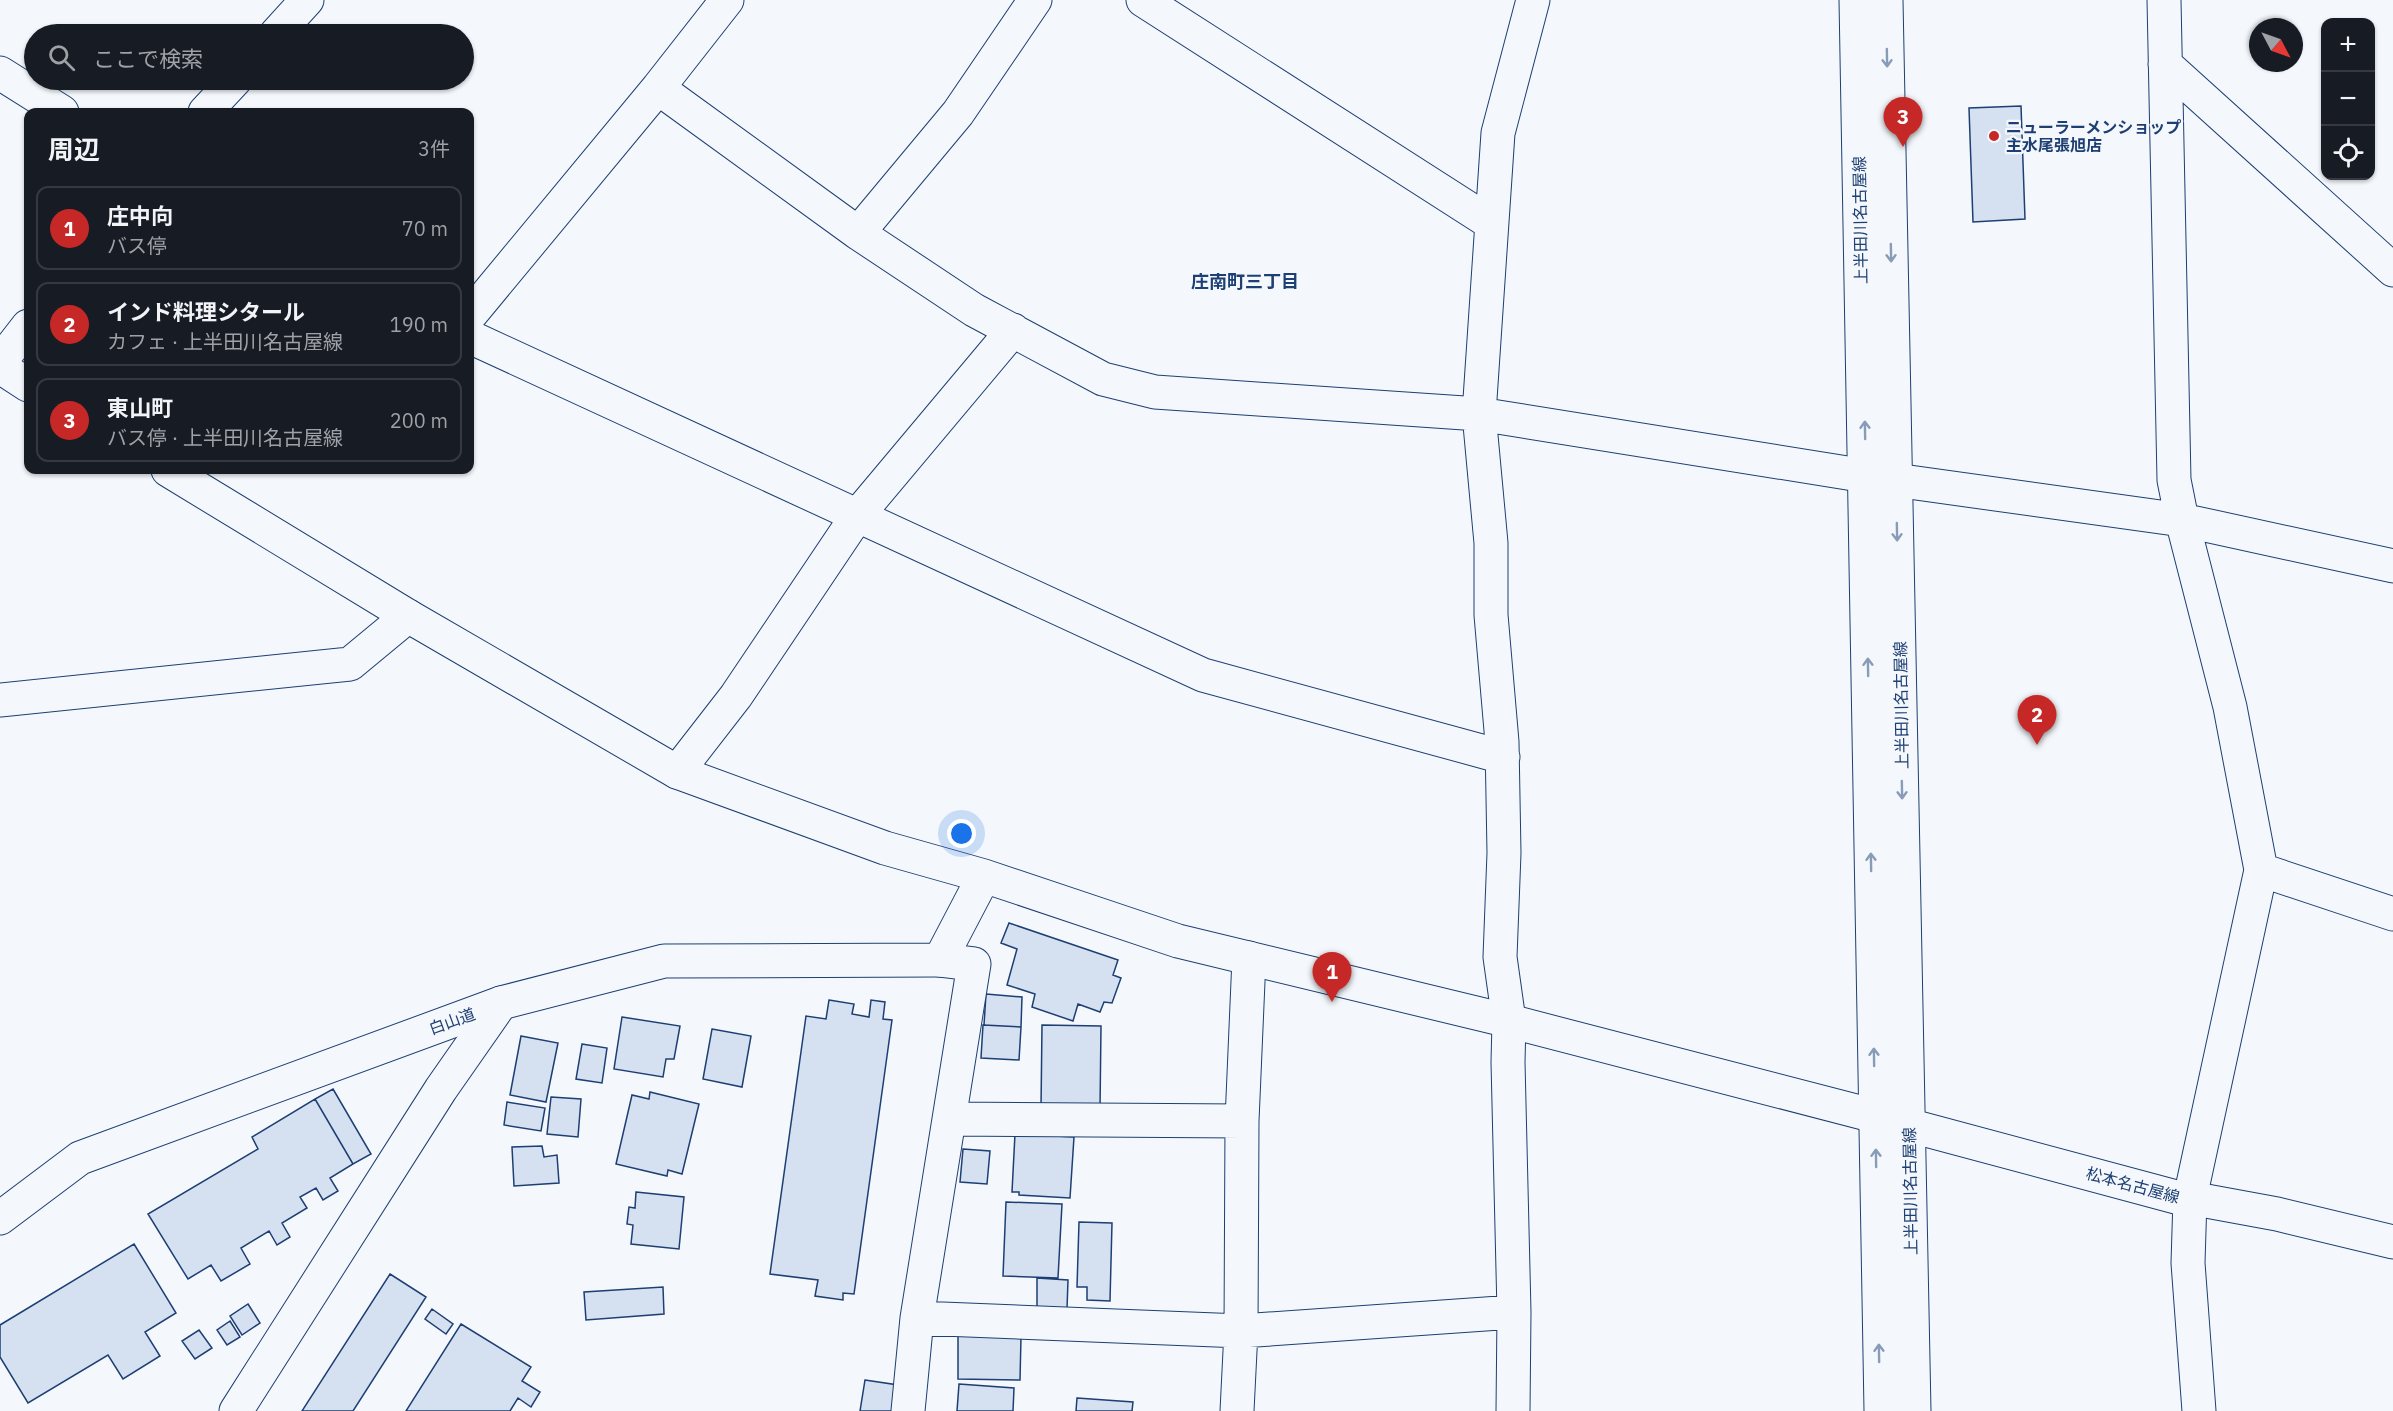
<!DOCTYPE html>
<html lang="ja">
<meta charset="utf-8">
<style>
:root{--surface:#171b24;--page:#242831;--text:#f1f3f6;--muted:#9ea1a6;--line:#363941;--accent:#c62828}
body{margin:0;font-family:"IBM Plex Sans","Noto Sans JP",sans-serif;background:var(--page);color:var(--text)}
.controls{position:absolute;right:18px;top:18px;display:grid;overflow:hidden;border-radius:12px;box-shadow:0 2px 4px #0004}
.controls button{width:54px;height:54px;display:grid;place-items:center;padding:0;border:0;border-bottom:2px solid var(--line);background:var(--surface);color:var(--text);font:30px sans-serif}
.compass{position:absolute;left:2249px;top:18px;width:54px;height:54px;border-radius:50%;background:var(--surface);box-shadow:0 2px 4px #0004;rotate:131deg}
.you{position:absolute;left:962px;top:834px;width:21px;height:21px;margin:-15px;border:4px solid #fff;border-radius:50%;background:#1a73e8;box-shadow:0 0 0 9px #1a73e833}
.badge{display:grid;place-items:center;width:39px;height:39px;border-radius:50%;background:var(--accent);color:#fff;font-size:20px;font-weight:700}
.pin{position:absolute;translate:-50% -50px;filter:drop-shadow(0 2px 3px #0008)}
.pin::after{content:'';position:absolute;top:32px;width:21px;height:18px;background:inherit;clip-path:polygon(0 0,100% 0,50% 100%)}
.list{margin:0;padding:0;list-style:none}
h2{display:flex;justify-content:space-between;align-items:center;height:78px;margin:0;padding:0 24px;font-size:26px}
h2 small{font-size:20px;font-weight:400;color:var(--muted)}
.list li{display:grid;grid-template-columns:39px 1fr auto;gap:18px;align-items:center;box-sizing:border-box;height:84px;margin:0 12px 12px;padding:0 12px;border:2px solid var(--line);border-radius:12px}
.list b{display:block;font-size:22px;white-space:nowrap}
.list p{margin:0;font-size:20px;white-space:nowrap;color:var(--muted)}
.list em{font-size:20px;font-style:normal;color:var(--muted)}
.icon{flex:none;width:33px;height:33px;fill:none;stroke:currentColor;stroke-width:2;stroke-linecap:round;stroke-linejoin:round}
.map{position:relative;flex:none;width:2393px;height:1411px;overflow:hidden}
.search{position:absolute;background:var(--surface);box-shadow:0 2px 4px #0004;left:24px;top:24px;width:450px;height:66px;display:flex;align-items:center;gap:15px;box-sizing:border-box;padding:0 21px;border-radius:33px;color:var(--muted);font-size:22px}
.panel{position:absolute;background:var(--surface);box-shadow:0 2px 4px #0004;left:24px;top:108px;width:450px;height:366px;border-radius:12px}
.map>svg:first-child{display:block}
</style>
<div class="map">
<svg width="2393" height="1411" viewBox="0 0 2393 1411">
<rect width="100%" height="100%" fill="#f4f7fb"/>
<!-- building -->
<path fill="#d5e0f0" stroke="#1d3f73" stroke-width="1.5" d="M2021 106 2025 219 1973 222 1969 108Z
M1009 923 1118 960 1113 975 1121 978 1112 1003 1104 1002 1100 1012 1078 1004 1073 1021 1032 1007 1035 994 1007 985 1017 949 1001 943Z
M986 994 1022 997 1021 1027 984 1025Z
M829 1000 854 1004 852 1014 869 1017 871 1000 885 1002 883 1019 892 1020 854 1294 843 1293V1300L815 1296 818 1280 770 1274 806 1016 826 1019Z
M622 1017 680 1026 674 1059H666L663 1077 614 1069Z
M983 1025 1021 1027 1019 1060 981 1058Z
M1042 1025 1101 1026 1100 1110 1041 1109Z
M712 1029 751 1036 742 1087 703 1079Z
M521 1036 558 1043 546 1102 510 1095Z
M582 1044 607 1048 602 1083 576 1079Z
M333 1089 371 1154 353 1164 315 1099Z
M650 1092 699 1104 682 1174 668 1170 667 1176 616 1164 632 1095 649 1099Z
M551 1097 581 1099 578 1137 547 1134Z
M315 1099 353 1164 330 1178 338 1191 323 1200 316 1188 300 1197 307 1208 282 1223 290 1237 277 1245 269 1231 241 1248 250 1264 221 1281 211 1265 188 1279 148 1214 258 1149 252 1137Z
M507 1102 545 1108 541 1131 504 1125Z
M1015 1134 1074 1137 1070 1198 1019 1195V1192H1012Z
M542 1146 544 1157 557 1155 559 1183 514 1186 512 1147Z
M963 1149 990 1151 987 1184 960 1182Z
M636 1192 684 1197 679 1249 631 1244 633 1225 627 1224 629 1207 635 1208Z
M1006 1202 1062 1204 1058 1278 1003 1276Z
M1079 1222 1112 1223 1110 1301 1087 1300V1287H1077Z
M134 1244 176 1313 145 1332 160 1356 123 1379 108 1355 28 1403 0 1357V1325Z
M390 1274 426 1297 353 1411H302Z
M1037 1278 1068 1280 1067 1309 1037 1308Z
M663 1287 664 1314 586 1320 584 1292Z
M248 1304 260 1323 242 1335 230 1316Z
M432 1309 453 1324 446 1334 425 1319Z
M230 1321 240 1337 227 1345 217 1330Z
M461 1324 531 1367 522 1381 540 1392 531 1407 518 1398 510 1411H406Z
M199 1330 212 1348 195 1359 182 1341Z
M958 1336 1021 1337 1020 1380 958 1379Z
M865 1380 898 1385 894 1411H860Z
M959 1384 1014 1388 1013 1411H957Z
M1077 1398 1133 1402 1132 1411H1076Z"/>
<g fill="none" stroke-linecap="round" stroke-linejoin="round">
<!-- minor casing -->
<g stroke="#1d3f73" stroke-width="35">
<path id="minor" d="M1143 0 1491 223
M2164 0 2174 480 2182 520 2230 707 2261 870 2190 1198 2188 1263 2199 1411
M276 34 307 0
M2165 64 2393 270
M0 73 62 112
M658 88 858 233 974 310 1103 379 1155 392 1479 414 1866 476 2182 520 2393 566
M205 112 235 80
M858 233 958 113 1035 0
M470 315 658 88 727 0
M470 337 1203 675 1503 757
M0 362 28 326
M0 700 350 664 408 616
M677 772 736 696 857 516 1013 330
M2261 870 2393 914
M950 1119 1242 1121
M917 1318 1241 1331 1514 1312
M236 1411 441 1089 501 1003
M908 1411 917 1318 974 964 940 960
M1237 1411 1241 1331 1242 1121 1249 958
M1513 1411 1514 1312 1508 1062 1509 1021 1500 957 1504 853 1502 742 1491 615V543L1479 414 1498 133 1533 0"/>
</g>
<!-- tertiary casing -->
<g stroke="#1d3f73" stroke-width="35">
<path id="tertiary" d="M0 367 28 385
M168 470 408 616 677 772 885 848 984 876 1178 941 1509 1021 1875 1116
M0 1218 80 1158 501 1003 664 961 940 960 984 876"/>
</g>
<!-- secondary casing -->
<g stroke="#1d3f73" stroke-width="35">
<path id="secondary" d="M1856 0 1881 1411
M1886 0 1914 1411
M1889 1120 2187 1200 2190 1198 2277 1214 2393 1242"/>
</g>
<!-- minor -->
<use href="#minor" stroke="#f4f7fb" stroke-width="33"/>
<!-- tertiary -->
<use href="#tertiary" stroke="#f4f7fb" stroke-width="33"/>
<!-- secondary -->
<use href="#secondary" stroke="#f4f7fb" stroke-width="33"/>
</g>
<!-- one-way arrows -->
<defs><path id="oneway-shaft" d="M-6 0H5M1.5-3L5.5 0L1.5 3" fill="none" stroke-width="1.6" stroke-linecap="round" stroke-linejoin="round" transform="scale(1.5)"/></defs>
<g stroke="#889bb7">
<use href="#oneway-shaft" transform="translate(1887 58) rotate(89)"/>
<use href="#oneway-shaft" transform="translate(1891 253) rotate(89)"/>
<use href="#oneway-shaft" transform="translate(1865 430) rotate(-91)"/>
<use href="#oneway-shaft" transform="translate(1897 532) rotate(89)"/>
<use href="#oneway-shaft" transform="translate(1868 667) rotate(-91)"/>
<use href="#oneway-shaft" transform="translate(1902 790) rotate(89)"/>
<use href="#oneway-shaft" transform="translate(1871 862) rotate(-91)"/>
<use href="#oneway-shaft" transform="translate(1874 1057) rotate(-91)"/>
<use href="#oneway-shaft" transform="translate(1876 1158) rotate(-91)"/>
<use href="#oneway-shaft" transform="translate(1879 1353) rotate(-91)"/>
</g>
<!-- markers -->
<circle fill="#c62828" stroke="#f4f7fb" stroke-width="2" cx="1994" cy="136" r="6"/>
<g text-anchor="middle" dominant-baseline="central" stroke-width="4.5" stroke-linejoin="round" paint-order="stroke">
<!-- poi labels -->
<g font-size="16" font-weight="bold" fill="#1d3f73" stroke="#f4f7fb" text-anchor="start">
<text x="2006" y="127">ニューラーメンショップ<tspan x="2006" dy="18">主水尾張旭店</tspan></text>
</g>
<!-- street labels -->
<g font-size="16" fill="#1d3f73" stroke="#f4f7fb">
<text transform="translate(1860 220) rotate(-91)">上半田川名古屋線</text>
<text transform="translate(1901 705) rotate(-91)">上半田川名古屋線</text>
<text transform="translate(452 1021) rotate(-20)">白山道</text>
<text transform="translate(2133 1185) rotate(15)">松本名古屋線</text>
<text transform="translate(1910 1191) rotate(-91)">上半田川名古屋線</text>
</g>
<!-- neighbourhood labels -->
<g font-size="18" font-weight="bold" fill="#1d3f73" stroke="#f4f7fb">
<text x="1245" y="281">庄南町三丁目</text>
</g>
</g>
</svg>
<div class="controls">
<button>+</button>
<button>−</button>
<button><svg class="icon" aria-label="locate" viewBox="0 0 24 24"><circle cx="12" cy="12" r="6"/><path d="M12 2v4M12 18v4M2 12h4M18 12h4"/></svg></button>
</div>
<svg class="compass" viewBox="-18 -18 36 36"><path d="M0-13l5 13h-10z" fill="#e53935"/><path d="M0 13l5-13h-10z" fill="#9ea1a6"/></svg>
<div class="you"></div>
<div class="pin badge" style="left:1332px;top:1002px">1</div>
<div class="pin badge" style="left:2037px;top:745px">2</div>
<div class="pin badge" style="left:1903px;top:147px">3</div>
<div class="search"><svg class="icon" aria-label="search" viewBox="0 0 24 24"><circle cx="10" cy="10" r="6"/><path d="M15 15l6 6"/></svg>ここで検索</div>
<section class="panel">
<h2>周辺<small>3件</small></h2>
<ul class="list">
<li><span class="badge">1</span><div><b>庄中向</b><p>バス停</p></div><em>70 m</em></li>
<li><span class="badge">2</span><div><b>インド料理シタール</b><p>カフェ · 上半田川名古屋線</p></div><em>190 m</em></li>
<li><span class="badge">3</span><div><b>東山町</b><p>バス停 · 上半田川名古屋線</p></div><em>200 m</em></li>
</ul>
</section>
</div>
